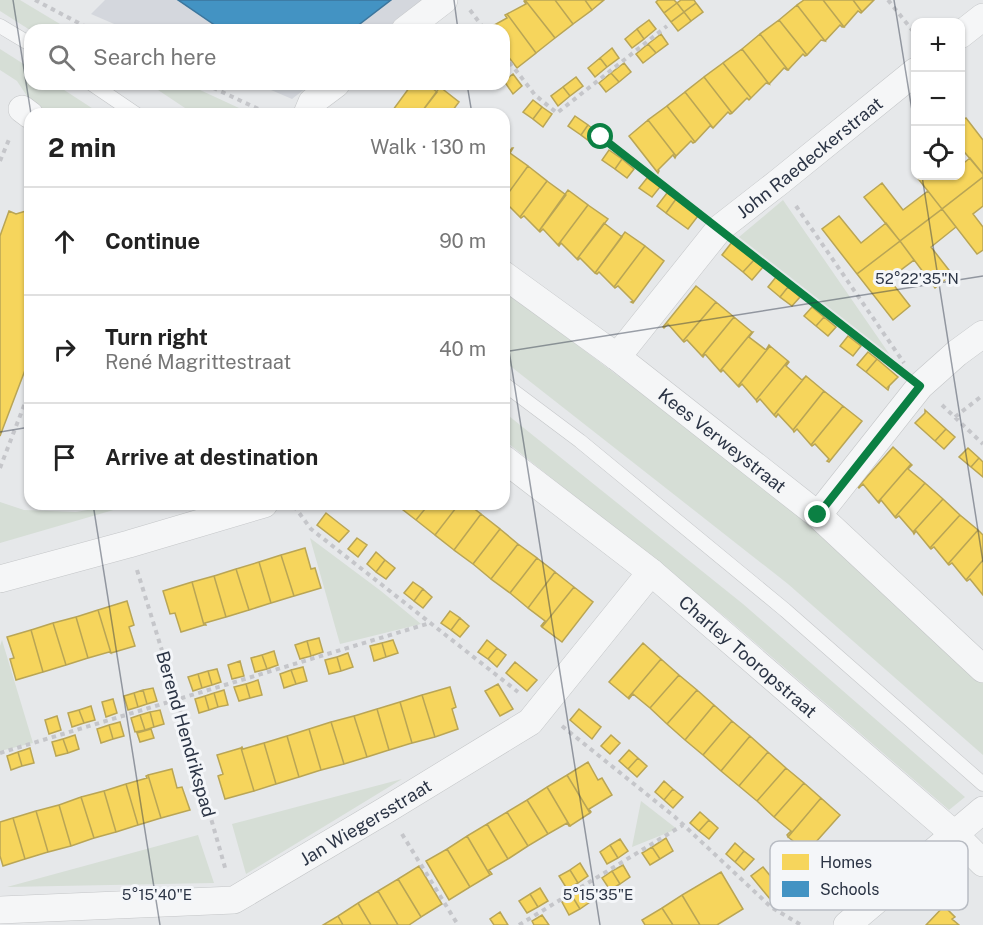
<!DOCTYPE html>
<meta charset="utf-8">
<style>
:root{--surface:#fff;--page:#f6f6f6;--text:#222;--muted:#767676;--line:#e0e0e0}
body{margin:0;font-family:"Public Sans",sans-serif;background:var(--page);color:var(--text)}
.controls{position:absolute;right:18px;top:18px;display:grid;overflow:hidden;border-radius:12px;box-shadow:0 2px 4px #0004}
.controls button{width:54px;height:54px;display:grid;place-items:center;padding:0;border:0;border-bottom:2px solid var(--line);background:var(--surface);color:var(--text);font:30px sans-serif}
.stop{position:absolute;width:18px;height:18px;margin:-14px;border:4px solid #0b8043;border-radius:50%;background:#fff}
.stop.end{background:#0b8043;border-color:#fff;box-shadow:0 2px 6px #0008}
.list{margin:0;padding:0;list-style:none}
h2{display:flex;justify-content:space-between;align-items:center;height:78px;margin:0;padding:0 24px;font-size:26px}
h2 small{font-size:20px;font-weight:400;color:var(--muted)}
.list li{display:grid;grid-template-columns:39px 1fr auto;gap:18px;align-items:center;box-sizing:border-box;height:108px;padding:0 24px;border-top:2px solid var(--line)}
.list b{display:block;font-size:22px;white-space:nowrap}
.list p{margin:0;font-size:20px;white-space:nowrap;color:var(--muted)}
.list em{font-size:20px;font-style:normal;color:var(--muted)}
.icon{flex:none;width:33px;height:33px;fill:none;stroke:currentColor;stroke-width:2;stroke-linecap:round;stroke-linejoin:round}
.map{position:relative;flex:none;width:983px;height:925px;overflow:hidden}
.search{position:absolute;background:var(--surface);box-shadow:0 2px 4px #0004;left:24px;top:24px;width:486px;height:66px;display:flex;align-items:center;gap:15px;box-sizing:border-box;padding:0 21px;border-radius:18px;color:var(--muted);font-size:22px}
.panel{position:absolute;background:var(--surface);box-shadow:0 2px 4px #0004;left:24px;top:108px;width:486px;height:402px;border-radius:18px}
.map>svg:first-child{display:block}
</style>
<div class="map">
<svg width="983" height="925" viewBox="0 0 983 925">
<rect width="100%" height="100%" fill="#e6e8ea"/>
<!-- built -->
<path fill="#d4d7dd" d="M105 0H424L384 30H128L91 14Z
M257 84H311L292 99Z"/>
<!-- green -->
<path fill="#d6ded6" d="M0 0H20L70 30H30L0 11Z
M0 49 30 68V84H55L101 114H46L33 105 17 81 0 70Z
M149 84H187L252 114H194Z
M783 200 890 355 739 237Z
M504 290 799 512 983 676V755L788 584 504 361Z
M504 412 743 604 965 797 949 810 729 620 504 440Z
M0 502 24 510 76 512 122 504H134L0 543Z
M310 538 381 591 421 624 340 644Z
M2 640 33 743 0 751V646Z
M402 779 246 874 232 824Z
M641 801 677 829 632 847Z
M198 835 214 883 7 887Z"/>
<!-- homes -->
<path fill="#f6d55c" stroke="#b9a555" stroke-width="1.5" d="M525 0H555L573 24 555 38Z
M525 0 555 38 536 53 507 14 526 4 524 1Z
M555 0H585L592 10 573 24Z
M585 0H604L592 10Z
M658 0H674L677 3 664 13 656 2Z
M681 0H694L696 3 684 12 677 3Z
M804 0H823L844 27H842L840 25 825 41 797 5Z
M823 0H853L862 12 861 13 858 11 844 27Z
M853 0H874L862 12Z
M677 3 684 12 671 22 664 13Z
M696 3 703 12 691 21 684 12Z
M797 5 825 41 821 40 807 55 779 20Z
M684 12 691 21 678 31 671 22Z
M507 14 536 53 517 68 504 51V30H488L486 28 488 27 489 28 507 18 505 15Z
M649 20 656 29 644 39 637 29Z
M779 20 807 55 805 56 803 54 788 70 760 34Z
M637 29 644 39 632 48 625 39Z
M661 34 668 44 656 53 648 44Z
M760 34 788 70H787L784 68 769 84 742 49Z
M648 44 656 53 643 63 636 54Z
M612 48 619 58 607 67 600 58Z
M742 49 769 84 766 83 751 98 723 63Z
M600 58 607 67 595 77 588 68Z
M624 63 631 72 619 82 611 73Z
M723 63 751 98 749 100 747 98 732 113 704 77Z
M611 73 619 82 606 92 599 83Z
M513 74 522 86 513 94 504 81Z
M576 77 583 86 570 96 563 87Z
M704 77 732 113 730 114 728 112 713 128 685 92Z
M412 84H427L437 92 420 114H390Z
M440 87 459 102 450 114H420Z
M563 87 570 96 558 106 551 96Z
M685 92 713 128 710 126 695 142 667 106Z
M533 100 542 107 533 119 523 112Z
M667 106 695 142 693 143 691 141 676 156 648 120Z
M542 107 552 114 543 127 533 119Z
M575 116 588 125 581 135 568 126Z
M966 118 983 140V174L960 147V122Z
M648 120 676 156 675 158 673 155 658 170 659 171 658 173 629 136Z
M588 125 601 135 593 144 581 135Z
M512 148H513L510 153 528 166 504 199V159Z
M609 150 622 159 615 169 602 160Z
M970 158 983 174V177L942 209 916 176H944L945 178 948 176H960V166Z
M622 159 634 169 627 178 615 169Z
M528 166 547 181 520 217 505 202 504 203V199Z
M983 177V206L973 214 983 227V250L977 254 942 209Z
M647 178 660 187 652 197 639 188Z
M547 181 566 195 539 231 524 216 521 218 520 217Z
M882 183 903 210 928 191 942 209 900 241 864 197Z
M568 190 588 205 558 245 543 229 540 232 539 231Z
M667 193 676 199 666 213 657 206Z
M676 199 698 216 688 229 666 213Z
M588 205 608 219 577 259 561 243 559 246 558 245Z
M942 209 956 227 931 247 952 274 935 288 900 241Z
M9 211 16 214 26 211 30 224V357L0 436V236Z
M839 216 861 243 886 223 900 241 857 274 822 229Z
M604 223 622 237 595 273 580 258 578 260 577 259Z
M625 232 645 246 614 287 599 272 597 274 595 273Z
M900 241 914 260 889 279 910 306 893 320 857 274Z
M732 242 754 260 743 272 722 255Z
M645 246 664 261 633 303 631 302 633 301 618 286 615 288 614 287Z
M754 260 763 267 752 280 743 272Z
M776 277 788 287 780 297 768 287Z
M696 286 716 302 683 341 668 324 664 328 663 327Z
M788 287 800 297 792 306 780 297Z
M716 302 734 317 702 356 687 340 684 342 683 341Z
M812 307 824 317 816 326 804 316Z
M734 317 752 332 720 371 705 354 703 357 702 356Z
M824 317 836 327 828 336 816 326Z
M752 332H753L749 337 766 350 769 345 770 346 738 386 723 370 721 372 720 371Z
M848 336 861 346 853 356 840 346Z
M770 346 788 361 756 400 742 384 739 387 738 386Z
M868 352 877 359 866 372 857 365Z
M877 359 898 377 888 387H889L888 390 866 372Z
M788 361 789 362 786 366 802 380 806 376 774 415 760 399 757 402 756 400Z
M806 376 824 391 793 430 778 414 776 417 774 415Z
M824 391 843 406 811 445 797 429 794 432 793 430Z
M843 406 862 421 829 462 827 461 829 459 815 444 812 446 811 445Z
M925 410 946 429 935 441 915 423 925 413Z
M946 429 955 437 944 449 935 441Z
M893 447 911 464 878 502 863 484 859 488 858 487Z
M968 448 979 458 971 467 959 457Z
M979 458 983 462V477L971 467Z
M911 464 912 465 908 469 925 483 895 517 881 500 879 503 878 502Z
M925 483 943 499 913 532 899 516 896 518 895 517Z
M943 499 960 515 930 548 916 531 914 534 913 532Z
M400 504H429L416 520 398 506Z
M429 504H459L435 535 416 520Z
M459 504H468L481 514 454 550 435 535Z
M326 513 349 531 339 542 317 525Z
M481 514 500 529 473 564 454 550Z
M960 515 978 530 948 564 934 547 931 549 930 548Z
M500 529 518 544 491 579 473 564Z
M978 530 983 535V560L966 580 952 563 949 565 948 564Z
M357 538 367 545 358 557 348 549Z
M518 544 537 558 510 593 491 579Z
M305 548 311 569 315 568 321 588 294 596 281 555Z
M376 552 385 560 376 572 367 564Z
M281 555 294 596 271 603 259 562Z
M537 558 555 572 528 608 510 593Z
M385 560 395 568 386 579 376 572Z
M983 560V595L970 579 967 581 966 580Z
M259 562 271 603 249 610 236 569Z
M236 569 249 610 226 617 214 576Z
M555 572 574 587 542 627 541 626 545 621 528 608Z
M214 576 226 617 205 623 206 625H204L192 582Z
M192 582 204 625 181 632 175 613 170 614 163 591Z
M413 582 423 589 414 601 404 593Z
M574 587 593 602 562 642 542 627Z
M423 589 432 597 423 608 414 601Z
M127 601 134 625 129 627 135 646 111 653 98 610Z
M98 610 111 653 109 652 88 658 76 617Z
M450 611 460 618 451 630 441 623Z
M76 617 88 658 66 665 53 623Z
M460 618 469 626 460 637 451 630Z
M53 623 66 665 43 672 31 630Z
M31 630 43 672 16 680 10 659 14 658 7 637Z
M319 638 323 652 311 656 307 641Z
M393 640 398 653 386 657 382 643Z
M487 640 497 648 488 659 478 652Z
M307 641 311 656 300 659 295 645Z
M382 643 386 657 374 661 370 646Z
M643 643 661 659 628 698 609 682Z
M497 648 506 655 497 667 488 659Z
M274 651 278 665 267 669 262 655Z
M348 653 353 667 341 671 337 657Z
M262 655 267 669 255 672 251 658Z
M337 657 341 671 329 674 325 660Z
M661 659 679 675 650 708 633 694 629 699 628 698Z
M240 661 244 676 232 679 228 665Z
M515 662 537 680 527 691 506 673Z
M303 667 307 681 296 684 291 670Z
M217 669 221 682 212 685 208 671Z
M291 670 296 684 284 688 280 674Z
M208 671 212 685 202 688 198 674Z
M198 674 202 688 193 691 188 677Z
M679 675 697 690 667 724 650 708Z
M258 680 262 695 250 698 246 684Z
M246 684 250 698 239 701 234 687Z
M498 684 513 709 500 716 485 691Z
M450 687 456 707 452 709 458 729 435 737 422 695Z
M153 688 157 701 147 704 143 690Z
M143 690 147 704 138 707 134 693Z
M224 690 228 705 218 707 214 693Z
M697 690 714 705 685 740 667 724Z
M134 693 138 707 128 710 124 696Z
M214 693 218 707 209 710 205 696Z
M422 695 435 737 412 743 400 702Z
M205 696 209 710 199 713 195 699Z
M113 699 117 713 106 717 102 702Z
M400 702 412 743 389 750 377 709Z
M714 705 732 721 703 755 685 740Z
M91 706 95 720 84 723 79 710Z
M377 709 389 750 367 757 354 716Z
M579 709 601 727 592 739 570 720Z
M79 710 84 723 72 727 68 713Z
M160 710 164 724 154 727 150 712Z
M150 712 154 727 145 730 140 715Z
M140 715 145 730 135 732 131 718Z
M57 716 61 730 49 734 45 720Z
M354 716 367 757 344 764 331 722Z
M732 721 750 736 721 771 703 755Z
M120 722 124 736 113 739 109 725Z
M331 722 344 764 321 770 309 729Z
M109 725 113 739 101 743 97 729Z
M151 729 154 738 140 742 137 733Z
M309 729 321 770 299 777 287 736Z
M75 735 79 749 68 753 63 739Z
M611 735 620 743 610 754 601 746Z
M287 736 299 777 276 784 264 743Z
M750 736 768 752 739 786 721 771Z
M63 739 68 753 56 756 52 742Z
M264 743 276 784 254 791 241 748 242 747 243 749Z
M30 748 34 763 22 766 18 752Z
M241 748 254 791 225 799 218 776 223 774 217 755Z
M629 750 638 758 628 769 619 761Z
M18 752 22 766 11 770 7 756Z
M768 752 786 768 757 801 739 786Z
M638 758 647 766 637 777 628 769Z
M588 762 598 780 602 778 612 795 589 809 591 812 590 813 567 775Z
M786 768 804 783 774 817 757 801Z
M172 769 177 788 182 787 190 810 161 818 148 775Z
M148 775 161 818 138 825 126 784 147 778 146 776Z
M567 775 590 813 570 826 547 787Z
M664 781 673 789 664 800 655 792Z
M804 783 821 798 788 837 787 835 791 831 774 817Z
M126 784 138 825 116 832 104 791Z
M547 787 570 826H569L567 823 548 834 527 800Z
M673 789 683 797 673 808 664 800Z
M104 791 116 832 94 838 81 797Z
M81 797 94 838 71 846 59 805Z
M821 798 840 815 807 852 788 837Z
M527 800 548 834 528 846 507 812Z
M59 805 71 846 48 852 36 811Z
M36 811 48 852 25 859 13 818Z
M507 812 528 846 508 859 487 824Z
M700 812 709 820 699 831 690 823Z
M13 818 25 859 3 866 0 856V822Z
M709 820 718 828 709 839 699 831Z
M487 824 508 859 489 870 492 874 490 875 467 836Z
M467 836 490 875 470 887 447 849Z
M666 838 673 851 660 859 652 847Z
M620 839 628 851 618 858 610 845Z
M735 843 744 851 735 862 726 854Z
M610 845 618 858 607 864 600 852Z
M652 847 660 859 650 865 642 853Z
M447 849 470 887 449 900 426 861Z
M744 851 754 859 744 870 735 862Z
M580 863 588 876 578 883 570 870Z
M623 865 630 877 620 884 612 871Z
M419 866 442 904 421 917 398 879Z
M763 867 781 889 770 899 751 876Z
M570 870 578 883 567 889 559 876Z
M612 871 620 884 610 890 602 878Z
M721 872 743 909 717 925H700L682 895Z
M398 879 421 917 409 925H398L378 891Z
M540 888 548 901 538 907 530 894Z
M582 890 590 902 580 909 572 896Z
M378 891 398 925H371L358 903Z
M530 894 538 907 527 913 519 901Z
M682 895 700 925H673L662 908Z
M572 896 580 909 569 915 562 902Z
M358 903 371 925H343L338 916Z
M944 906 955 917 952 919 959 925H926Z
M662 908 673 925H645L642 920Z
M500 912 508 925H494L490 919Z
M542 915 549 925H534L532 921Z
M338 916 343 925H323Z"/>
<!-- schools -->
<path fill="#4393c3" stroke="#3c769d" stroke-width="1.5" d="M178 0H391L352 30H222Z"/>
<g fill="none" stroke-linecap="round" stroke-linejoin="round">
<!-- lane casing -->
<g stroke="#c4c6c8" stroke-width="15">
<path id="lane" d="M0 26 30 44
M92 84 136 114
M504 384 580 441 785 610 983 784"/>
</g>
<!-- street casing -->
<g stroke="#c4c6c8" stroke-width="28">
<g id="street">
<path d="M405 30 444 0"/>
<path d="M960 35 983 17"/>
<path d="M22 109 30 115"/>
<path d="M307 114 312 102 336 84"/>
<path id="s1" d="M504 275 617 357 818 515 983 669"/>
<path id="s2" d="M617 357 720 228 779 182 916 71"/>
<path id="s3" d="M504 459 651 572 954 834 983 863"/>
<path d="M818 515 920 386 957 353 983 334"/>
<path d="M0 579 129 544 264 504"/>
<path id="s4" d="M0 910 234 900 386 810 530 722 651 572"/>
<path d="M847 925 983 810"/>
</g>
</g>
<!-- path -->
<path stroke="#c5c6ca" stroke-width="4" stroke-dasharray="4.5 4.5" stroke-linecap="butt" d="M35 0 92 30
M888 0 916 35
M470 10 485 30
M504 55 535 95 557 113 667 26
M205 84 269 114
M601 137 697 210
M0 161 10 137
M796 206 904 363
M743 246 897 368
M942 405 983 444
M955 417 983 395
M0 468 30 390
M294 506 311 529 518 692
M137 570 177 699 226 871
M562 726 675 817 771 907 801 925
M0 753 430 623
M402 834 458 925
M519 925 683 825"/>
<!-- lane -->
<use href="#lane" stroke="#f5f6f7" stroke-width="14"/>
<!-- street -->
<use href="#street" stroke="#f5f6f7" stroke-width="27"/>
</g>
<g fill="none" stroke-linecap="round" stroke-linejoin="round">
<!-- route -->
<path stroke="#0b8043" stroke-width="8" d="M601 137 920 386 818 515"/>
</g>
<!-- ticks -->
<path fill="none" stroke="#2b3445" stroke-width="1.5" stroke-opacity="0.45" d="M13 0 31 114M454 0 458 30M894 0 916 135M467 84 472 114M922 176 983 562M504 319 600 925M504 352 983 276M0 432 30 427M93 504 160 925"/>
<g text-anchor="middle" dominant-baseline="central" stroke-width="6" stroke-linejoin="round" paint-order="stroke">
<!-- street labels -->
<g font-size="18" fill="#2b3445" stroke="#f4f6f9">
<text stroke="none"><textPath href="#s2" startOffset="279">John Raedeckerstraat</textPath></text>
<text stroke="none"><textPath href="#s1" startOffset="274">Kees Verweystraat</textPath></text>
<text stroke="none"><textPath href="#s3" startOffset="314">Charley Tooropstraat</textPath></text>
<text transform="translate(186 734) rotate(74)">Berend Hendrikspad</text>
<text stroke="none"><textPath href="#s4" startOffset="387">Jan Wiegersstraat</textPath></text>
</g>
</g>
<!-- legend -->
<rect x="770" y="841" width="198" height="69" rx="9" fill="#f4f6f9" stroke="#b8bcc3" stroke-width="1.5"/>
<rect x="782" y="854" width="27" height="16" fill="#f6d55c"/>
<rect x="782" y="881" width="27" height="16" fill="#4393c3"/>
<g font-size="16" fill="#2b3445">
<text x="820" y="868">Homes</text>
<text x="820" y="895">Schools</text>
</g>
<g font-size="15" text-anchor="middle" fill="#2b3445" stroke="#f4f6f9" stroke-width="6" stroke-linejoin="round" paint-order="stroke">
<text x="917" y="284">52°22'35"N</text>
<text x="157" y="900">5°15'40"E</text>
<text x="598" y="900">5°15'35"E</text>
</g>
</svg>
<div class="controls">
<button>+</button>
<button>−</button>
<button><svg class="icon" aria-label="locate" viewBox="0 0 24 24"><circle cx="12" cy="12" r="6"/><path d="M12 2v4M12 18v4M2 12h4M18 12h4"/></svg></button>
</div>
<div class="stop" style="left:601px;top:137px"></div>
<div class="stop end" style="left:818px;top:515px"></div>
<div class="search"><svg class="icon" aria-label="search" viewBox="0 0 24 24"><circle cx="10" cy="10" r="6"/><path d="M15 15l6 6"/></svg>Search here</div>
<section class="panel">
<h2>2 min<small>Walk · 130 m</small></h2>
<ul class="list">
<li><svg class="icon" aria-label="ahead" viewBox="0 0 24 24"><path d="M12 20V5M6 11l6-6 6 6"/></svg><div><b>Continue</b></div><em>90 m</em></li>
<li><svg class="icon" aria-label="right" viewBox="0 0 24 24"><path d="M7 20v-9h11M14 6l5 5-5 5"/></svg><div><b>Turn right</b><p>René Magrittestraat</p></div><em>40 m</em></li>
<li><svg class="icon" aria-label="arrive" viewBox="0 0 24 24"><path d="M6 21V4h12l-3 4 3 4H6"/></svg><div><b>Arrive at destination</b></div></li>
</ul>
</section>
</div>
